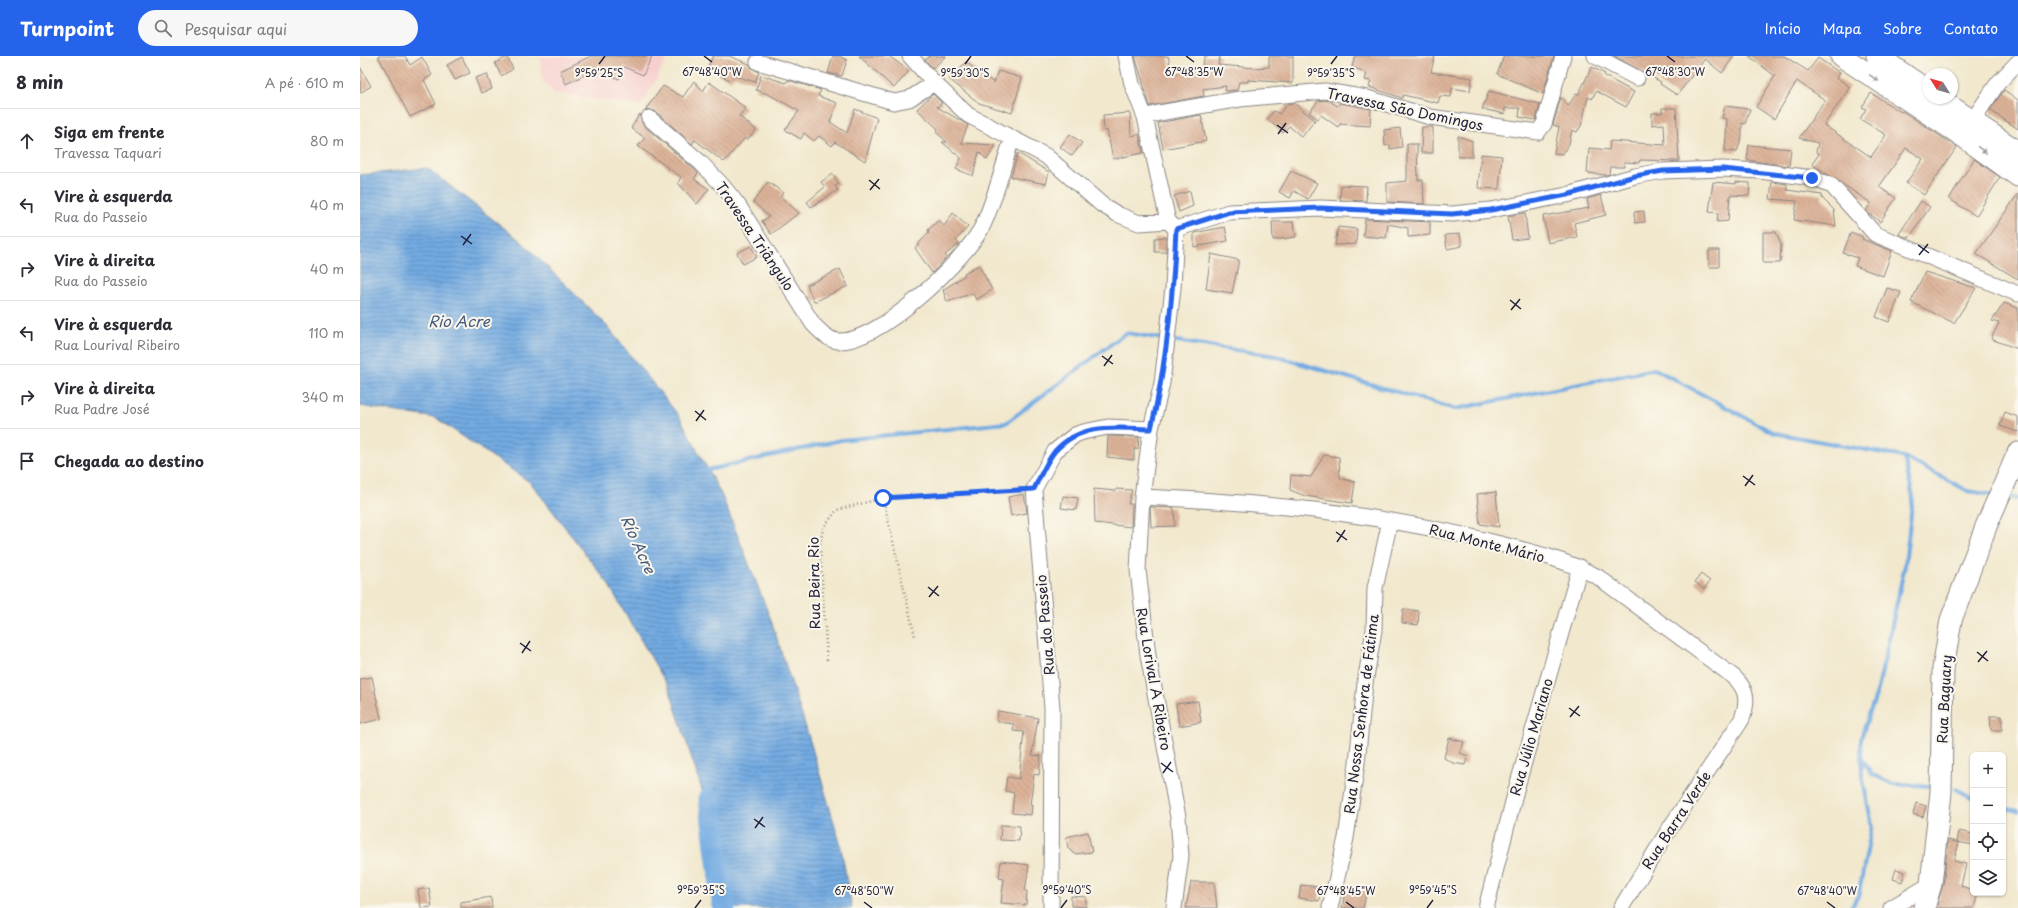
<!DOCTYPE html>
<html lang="pt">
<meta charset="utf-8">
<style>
:root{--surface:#fff;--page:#f7f7f7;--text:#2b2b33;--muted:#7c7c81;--line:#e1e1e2;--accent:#2563eb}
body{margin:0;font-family:"Playpen Sans",sans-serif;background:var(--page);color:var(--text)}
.controls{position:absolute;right:12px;bottom:12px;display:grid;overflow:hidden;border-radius:6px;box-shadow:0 1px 3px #0004}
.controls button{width:36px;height:36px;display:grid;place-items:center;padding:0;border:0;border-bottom:1px solid var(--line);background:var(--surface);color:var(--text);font:20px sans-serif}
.compass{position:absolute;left:1562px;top:12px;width:36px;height:36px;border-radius:50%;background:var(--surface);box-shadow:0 1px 3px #0004;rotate:307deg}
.stop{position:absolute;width:12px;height:12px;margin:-9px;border:3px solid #2563eb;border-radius:50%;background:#fff}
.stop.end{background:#2563eb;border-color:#fff;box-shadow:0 1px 4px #0008}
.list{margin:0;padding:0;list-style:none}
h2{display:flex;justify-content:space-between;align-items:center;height:52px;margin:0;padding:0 16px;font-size:17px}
h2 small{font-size:13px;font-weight:400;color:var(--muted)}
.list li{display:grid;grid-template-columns:26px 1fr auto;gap:12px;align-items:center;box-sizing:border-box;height:64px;padding:0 16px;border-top:1px solid var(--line)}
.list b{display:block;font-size:15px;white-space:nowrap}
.list p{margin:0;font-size:13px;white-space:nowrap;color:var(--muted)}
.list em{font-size:13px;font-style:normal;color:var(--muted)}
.icon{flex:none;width:22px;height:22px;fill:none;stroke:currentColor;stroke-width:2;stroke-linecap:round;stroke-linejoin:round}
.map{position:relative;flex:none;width:1658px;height:852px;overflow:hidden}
header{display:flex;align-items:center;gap:24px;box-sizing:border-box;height:56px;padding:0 20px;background:var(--accent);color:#fff}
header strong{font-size:19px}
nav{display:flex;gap:22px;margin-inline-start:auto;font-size:14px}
.search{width:280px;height:36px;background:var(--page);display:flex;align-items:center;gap:10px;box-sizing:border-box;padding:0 14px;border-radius:22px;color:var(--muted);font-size:15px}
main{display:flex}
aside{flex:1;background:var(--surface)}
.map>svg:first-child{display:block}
</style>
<header>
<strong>Turnpoint</strong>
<div class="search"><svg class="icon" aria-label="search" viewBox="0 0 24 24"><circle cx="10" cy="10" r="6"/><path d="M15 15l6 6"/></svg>Pesquisar aqui</div>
<nav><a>Início</a><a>Mapa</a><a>Sobre</a><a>Contato</a></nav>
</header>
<main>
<aside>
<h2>8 min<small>A pé · 610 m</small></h2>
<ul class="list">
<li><svg class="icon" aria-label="ahead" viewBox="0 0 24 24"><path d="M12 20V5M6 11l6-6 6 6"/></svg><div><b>Siga em frente</b><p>Travessa Taquari</p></div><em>80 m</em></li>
<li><svg class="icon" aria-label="left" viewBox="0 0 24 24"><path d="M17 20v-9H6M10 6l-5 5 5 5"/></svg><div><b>Vire à esquerda</b><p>Rua do Passeio</p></div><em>40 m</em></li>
<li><svg class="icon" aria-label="right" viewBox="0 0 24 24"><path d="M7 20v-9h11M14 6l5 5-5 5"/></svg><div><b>Vire à direita</b><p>Rua do Passeio</p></div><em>40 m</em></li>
<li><svg class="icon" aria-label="left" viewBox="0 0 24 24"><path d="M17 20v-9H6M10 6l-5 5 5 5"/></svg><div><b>Vire à esquerda</b><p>Rua Lourival Ribeiro</p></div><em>110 m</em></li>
<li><svg class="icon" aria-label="right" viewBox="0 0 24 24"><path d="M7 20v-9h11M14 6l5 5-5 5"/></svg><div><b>Vire à direita</b><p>Rua Padre José</p></div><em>340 m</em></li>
<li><svg class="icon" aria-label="arrive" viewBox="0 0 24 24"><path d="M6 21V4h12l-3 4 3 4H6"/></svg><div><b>Chegada ao destino</b></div></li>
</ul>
</aside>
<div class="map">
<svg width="1658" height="852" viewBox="0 0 1658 852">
<defs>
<pattern id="water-rules" width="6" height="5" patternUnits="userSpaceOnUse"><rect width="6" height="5" fill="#73abe2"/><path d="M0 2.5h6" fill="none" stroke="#5e8bb8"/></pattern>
<pattern id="building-back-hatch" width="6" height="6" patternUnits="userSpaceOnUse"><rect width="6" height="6" fill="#dcb298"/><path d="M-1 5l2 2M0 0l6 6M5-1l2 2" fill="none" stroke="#bc9984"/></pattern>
</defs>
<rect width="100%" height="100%" fill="#fbf7ec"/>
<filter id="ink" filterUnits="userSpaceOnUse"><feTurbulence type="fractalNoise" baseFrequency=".025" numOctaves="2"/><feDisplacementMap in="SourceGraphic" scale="8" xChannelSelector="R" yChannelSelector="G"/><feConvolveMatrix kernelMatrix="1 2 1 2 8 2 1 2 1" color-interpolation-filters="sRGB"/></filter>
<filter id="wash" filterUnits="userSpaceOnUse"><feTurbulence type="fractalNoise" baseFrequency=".012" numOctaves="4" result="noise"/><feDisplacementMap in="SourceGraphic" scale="16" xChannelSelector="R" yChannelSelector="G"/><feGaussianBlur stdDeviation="0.9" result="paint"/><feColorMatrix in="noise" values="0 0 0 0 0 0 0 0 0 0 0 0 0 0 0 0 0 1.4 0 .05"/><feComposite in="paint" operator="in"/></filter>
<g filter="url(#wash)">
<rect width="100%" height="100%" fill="#f1e8cd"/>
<!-- built -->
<path fill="#f7d0ce" d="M180 0H309L281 50 194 37 183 25Z"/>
<!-- water -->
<path fill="url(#water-rules)" stroke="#4a668e" d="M67 112 162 186 246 269 319 360 362 440 411 564 447 675 480 787 492 852H375L345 743 309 632 247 526 171 427 76 362 0 350V119Z"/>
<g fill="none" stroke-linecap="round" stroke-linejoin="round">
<!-- stream -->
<path stroke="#73abe2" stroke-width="4" d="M810 284 915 300 1095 353 1295 313 1414 377 1544 401 1608 435 1634 439
M343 415 481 384 646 367 766 277 804 283
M1645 441 1658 443
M1501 701 1512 718 1533 728 1573 730
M1596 733 1613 742
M1643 752 1658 755
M1491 852 1498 841 1512 770 1502 719 1501 682 1518 633 1545 509 1553 441 1544 401"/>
<!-- river -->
<path stroke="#73abe2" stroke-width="23" d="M350 743 364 852"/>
</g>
<g id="blocks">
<!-- building -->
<path fill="url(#building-back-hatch)" d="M18 0H45L50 9 62 1 72 19 64 24 76 48 50 61Z
M231 0H292L283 19 264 11 259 23 237 13 206 28 200 15Z
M353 0H369L389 8 392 12 399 16 395 26 375 20 370 24 355 17 357 14 348 10Z
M473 0H479L487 4 482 20 468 17Z
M499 0H529L549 15 534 32Z
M570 0H586L573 12 565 4Z
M775 0H808L812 18 841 14 845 0H860L858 9 896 12 909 11V0H933V27L888 24V26H879L877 34 865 35 866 30 843 33 844 40 790 50Z
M995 0H1075L1071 16 1112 22 1110 35 1092 32 1091 41 1080 40 1078 47 1043 39 1042 42 1009 31 1011 25 1005 24 1007 17 992 11Z
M1144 0H1194L1183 38 1137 18Z
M1254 0H1374L1362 17 1345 3 1317 39 1300 28 1301 26Z
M1389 0H1424L1448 15 1458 2 1480 17 1477 22 1490 31 1464 69 1511 101 1526 79 1500 63 1506 53 1502 51 1511 37 1541 56 1542 55 1597 91 1564 139 1546 127 1563 103 1546 92 1519 131 1536 142 1520 166 1506 155 1511 147 1452 108 1459 98 1456 96 1458 87 1439 82 1465 44 1437 25 1414 63 1396 51 1415 20Z
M102 1 110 17 95 24 87 9Z
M147 1 153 13 141 20 135 7Z
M606 6 634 27 638 15 662 22 652 57 619 47 589 23Z
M0 11 11 30 0 37Z
M1232 11 1245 18 1244 20 1274 36 1266 51 1236 35 1232 43 1228 41 1221 70 1217 76 1212 74 1209 88 1202 98 1194 97 1199 71 1193 69 1201 41 1208 50 1216 38 1218 39Z
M127 18 132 33 121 37 115 22Z
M401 19 426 27 428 24 461 34 458 40 477 47 470 66 487 77 495 53 517 62 505 105 475 86 472 90 459 80 454 85 444 77 441 83 425 74 439 55 408 38 396 34Z
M334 25 343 35 349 26 386 52 379 60 396 74 387 84 385 82 364 106 335 84 332 88 295 55 286 53 303 30 323 41Z
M1644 34 1658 44V73L1630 54Z
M1129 35 1180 48 1176 64 1159 61 1160 52H1145V58L1122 53Z
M573 38 582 47 577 51 608 69 601 87 636 89 627 104 619 96 613 120 596 113 601 102 582 86H587L576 76 578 73 557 53Z
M965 44 970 45 977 50 980 47 1011 53 1010 70 980 68 978 71 961 59 958 63 949 57 958 45Z
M934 47 955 64 942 81 929 70 923 77 907 63 914 55 919 58 928 48Z
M1365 50 1390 53 1385 68 1382 67V80L1377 96 1365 95 1367 63 1362 62Z
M1302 52H1316L1319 105 1280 104 1279 107 1264 106V111H1250L1249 118 1246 119 1227 117 1229 92 1249 94 1250 85 1305 89 1304 68 1292 69V57H1302Z
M770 57 771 80 779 78 783 97 753 103 747 74 744 75 743 59Z
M280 58 283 69 335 114 338 117 334 123 349 133 337 148 318 127 321 121 278 90 285 82 271 72Z
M841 59 846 85 803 93 798 67Z
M1062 71H1073V97H1061Z
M1040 72 1042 91 1030 93V89L1025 90 1024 74Z
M710 78 722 87 712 100 700 91Z
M1098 80 1112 85V101H1098Z
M1047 88H1057L1058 124H1063L1064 148 1027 146V127L1047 125Z
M1389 89 1431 93 1429 110 1387 104Z
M658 97 689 116 686 128 651 121Z
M1121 98 1142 100 1139 133 1118 132Z
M1614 103 1640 121 1616 160 1589 143Z
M931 115 957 127 948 143 934 135 930 142 919 136Z
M473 118 479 128 475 130 478 134 451 151 447 146 465 131 461 126Z
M408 126 424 137 420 140 439 157 411 178 402 165 409 161 393 146Z
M1353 126 1376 128V126L1390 127 1389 140 1370 139 1368 165 1357 166 1358 157 1349 156Z
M1412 126 1427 128V134L1462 139V142L1474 154 1476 170 1434 164 1437 145 1410 143Z
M981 129 1007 130 1006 145 980 144Z
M830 135 833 150 819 156 814 140Z
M1658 138V223L1616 198Z
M1241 139 1246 159 1214 167 1217 181 1188 187 1183 160 1229 152 1227 143Z
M1561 145 1570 151 1549 182 1540 179 1539 178Z
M1284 155 1285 166 1275 167 1274 156Z
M593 157 608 171 596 184 599 188 585 199 587 201 572 217 555 192 569 176 568 174 579 164 584 170Z
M1165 157 1168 182 1152 184 1148 160Z
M1005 163 1070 166V179L1048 181V172L1028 168 1026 182 1003 180Z
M912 166H934L936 181 913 184Z
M865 171 868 185 834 191V177Z
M978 171 997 173 996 188 975 189Z
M1403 176H1416L1421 189 1420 207H1403Z
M1491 176 1503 181 1502 183 1532 195 1523 220 1495 210 1498 202 1483 197Z
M1100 178 1102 190 1087 193 1085 179Z
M806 181V196H795V182Z
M391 190 397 201 383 208 377 197Z
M1349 194H1359V211H1349Z
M851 198 879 204 872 237 846 233Z
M619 209 632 234 616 244 613 237 587 246 583 234 605 219 604 217Z
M480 213 488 230 454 246 447 229Z
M1565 216 1616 232 1594 267 1551 246Z
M1527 232 1541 236 1529 266 1516 261Z
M1644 247 1658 252V293L1631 283 1639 267 1632 265Z
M1645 356 1658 361V376L1640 370Z
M748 380 779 381 778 393H774V404L747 401Z
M964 399 979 401 980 422 995 426 992 447 945 440 930 434 931 419 951 421Z
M734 433 756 435V433L772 434 768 448H772L771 471 735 467Z
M1136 436 1139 471 1120 468 1117 438Z
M664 438 667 457 651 460 648 441Z
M703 440 718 442 716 454 701 452Z
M790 451 814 452 815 470 791 471Z
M1341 518 1350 525 1344 533 1335 526Z
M1043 553 1059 555 1058 569 1042 567Z
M12 621 21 663 0 668V623Z
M838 645 841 666 819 670 816 648Z
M638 655 678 662 672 699 681 700 679 719 674 718 670 749H672L671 759 652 757 654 737 645 735 647 721 659 723 664 676 653 675 654 668 637 666Z
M1630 660H1642V674H1631Z
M1089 682 1104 686 1100 697 1108 700 1105 709 1093 707 1084 702Z
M1556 747 1566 750 1563 761 1553 758Z
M641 769 660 770 659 785 640 784Z
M1599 775 1613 778V789L1597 786Z
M728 776 732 796 714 798 708 792 706 781Z
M1588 784 1599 787 1594 805 1606 808 1601 830 1613 834V837H1618L1614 852H1576L1583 829Z
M641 805 669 809 665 835H667L666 849 641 847 644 823 639 822Z
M1536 813 1545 816 1542 826 1533 823Z
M831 826H854L857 852H826Z
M941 829 961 831 959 845 939 842Z
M986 830 1007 835 1003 852H982Z
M69 832 72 851 61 852 58 834Z
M711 840 726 841V851L711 850Z
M131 841 132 852H101V846Z"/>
</g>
</g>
<g filter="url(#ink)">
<use href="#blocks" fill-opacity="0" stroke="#8a8584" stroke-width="1"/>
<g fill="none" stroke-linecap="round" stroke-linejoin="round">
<!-- street casing -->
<g stroke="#8a8584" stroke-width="17">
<path id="street" d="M550 0 574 27 608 59 686 100 741 148 757 158 779 167 808 165
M766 0 772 28 785 61 808 165
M1235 0 1277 22
M398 6 534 46 549 43 574 27
M785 61 799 57 880 43 965 35 1007 42 1070 61 1178 76 1184 68 1203 0
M289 62 341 107 362 129 378 149 453 268C461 276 468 284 478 285 518 288 603 205 621 173 634 148 643 110 652 83
M1612 65 1638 27 1658 6
M808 165 816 173 869 156 961 152 1093 158 1131 154 1207 139 1275 120 1303 115 1363 113 1400 115 1452 122 1472 130 1515 178 1658 238
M782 441C900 446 1017 457 1132 486 1168 495 1205 503 1238 521L1374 621C1388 634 1388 646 1382 663L1308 775 1261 852
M691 852 692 652 674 433 695 395 715 379 723 376 748 371 791 373
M814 852 821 800 818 761 788 599 778 514 782 441 791 373 802 327 813 232 816 173
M970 852 986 782 997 707 1005 627 1014 574 1015 532 1030 465
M1126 852 1156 734 1220 511
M1531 852 1571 828"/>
</g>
<!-- secondary casing -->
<g stroke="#8a8584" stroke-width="23">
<path id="secondary" d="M1481 0 1601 79 1658 120
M1517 0 1568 35
M1578 42 1658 96
M1564 852 1571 828 1581 736 1583 613 1591 564 1627 468 1658 397"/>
</g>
<!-- path -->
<path stroke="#8a8584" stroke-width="2.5" stroke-dasharray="1 3" stroke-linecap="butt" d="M523 442 555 581
M467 604 460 490 463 472 477 454 523 442 661 434"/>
<!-- street -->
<use href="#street" stroke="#fff" stroke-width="15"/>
<!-- secondary -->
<use href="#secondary" stroke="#fff" stroke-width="21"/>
</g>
<!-- one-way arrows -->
<defs><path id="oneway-solid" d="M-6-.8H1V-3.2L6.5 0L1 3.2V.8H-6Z"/></defs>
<g fill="#9c9ca7">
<use href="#oneway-solid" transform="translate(1514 22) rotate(34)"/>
<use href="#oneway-solid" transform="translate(1622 94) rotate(36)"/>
</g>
</g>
<g fill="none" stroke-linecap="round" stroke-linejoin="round" filter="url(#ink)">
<!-- route -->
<path stroke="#2563eb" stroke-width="5" d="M523 442 674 433C680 421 686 406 695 395 721 366 757 372 791 373 807 307 813 241 816 173L869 156 960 152 1092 158 1131 154 1207 139 1275 120 1303 115 1363 113 1452 122"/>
</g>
<!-- ticks -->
<path fill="none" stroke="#22223b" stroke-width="1.5" d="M344 0 352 6M826 0 834 6M1307 0 1315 6M239 8 245 0M605 8 611 0M971 8 977 0M917 69 928 77M918 78 926 67M509 124 520 133M510 134 519 123M101 180 112 188M103 189 111 178M1558 189 1569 197M1559 199 1568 188M1150 244 1161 253M1151 254 1160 243M742 300 753 308M744 310 752 299M335 355 346 364M336 365 344 354M1383 420 1395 429M1385 430 1393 419M976 476 987 484M977 486 985 474M568 531 579 540M569 541 578 530M160 587 171 595M1617 596 1628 605M162 597 170 585M1618 606 1627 595M1209 652 1220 660M1210 661 1219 650M801 707 813 716M803 717 811 706M394 763 405 771M395 772 403 761M504 846 512 852M986 846 994 852M1467 846 1475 852M335 852 341 844M701 852 707 844M1067 852 1073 844"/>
<g text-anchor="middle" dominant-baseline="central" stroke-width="4" stroke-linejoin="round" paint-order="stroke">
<!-- street labels -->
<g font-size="14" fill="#22223b" stroke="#fbf7ec">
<text transform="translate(1045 53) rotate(12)">Travessa São Domingos</text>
<text transform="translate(395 180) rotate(56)">Travessa Triângulo</text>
<text transform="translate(1127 487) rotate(14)">Rua Monte Mário</text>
<text transform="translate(454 527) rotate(-91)">Rua Beira Rio</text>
<text transform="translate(685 569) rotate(-95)">Rua do Passeio</text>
<text transform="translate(794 623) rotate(80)">Rua Lorival A Ribeiro</text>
<text transform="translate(1584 643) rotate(-87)">Rua Baguary</text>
<text transform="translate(1001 658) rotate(-83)">Rua Nossa Senhora de Fátima</text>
<text transform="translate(1171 681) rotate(-74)">Rua Júlio Mariano</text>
<text transform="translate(1316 764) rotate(-57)">Rua Barra Verde</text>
</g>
<!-- water labels -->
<g font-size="15" font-style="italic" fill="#42597e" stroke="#fbf7ec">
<text x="99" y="264">Rio Acre</text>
<text transform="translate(279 488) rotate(66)">Río Acre</text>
</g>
</g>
<g font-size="10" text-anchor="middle" fill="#22223b" stroke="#fbf7ec" stroke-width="4" stroke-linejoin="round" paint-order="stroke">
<text x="352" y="20">67°48'40"W</text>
<text x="834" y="20">67°48'35"W</text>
<text x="1315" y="20">67°48'30"W</text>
<text x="239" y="21">9°59'25"S</text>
<text x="605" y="21">9°59'30"S</text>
<text x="971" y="21">9°59'35"S</text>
<text x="341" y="838">9°59'35"S</text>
<text x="707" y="838">9°59'40"S</text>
<text x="1073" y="838">9°59'45"S</text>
<text x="504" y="839">67°48'50"W</text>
<text x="986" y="839">67°48'45"W</text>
<text x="1467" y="839">67°48'40"W</text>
</g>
</svg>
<div class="controls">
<button>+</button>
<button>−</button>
<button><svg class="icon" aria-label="locate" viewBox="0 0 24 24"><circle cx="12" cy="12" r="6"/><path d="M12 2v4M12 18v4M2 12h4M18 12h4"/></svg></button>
<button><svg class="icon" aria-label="layers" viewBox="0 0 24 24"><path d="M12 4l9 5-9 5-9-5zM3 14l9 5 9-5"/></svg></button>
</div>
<svg class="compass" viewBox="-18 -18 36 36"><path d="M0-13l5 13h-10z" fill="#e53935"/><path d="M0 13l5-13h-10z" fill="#7c7c81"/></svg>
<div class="stop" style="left:523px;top:442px"></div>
<div class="stop end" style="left:1452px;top:122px"></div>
</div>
</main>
